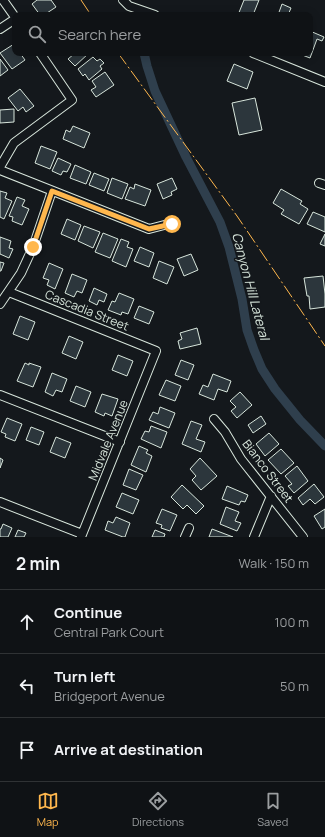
<!DOCTYPE html>
<meta charset="utf-8">
<style>
:root{--surface:#0f1215;--page:#1d2022;--text:#f1f3f6;--muted:#9b9ea0;--line:#2f3234;--accent:#ffb74d}
body{margin:0;font-family:Manrope,sans-serif;background:var(--page);color:var(--text)}
.stop{position:absolute;width:12px;height:12px;margin:-9px;border:3px solid #ffb74d;border-radius:50%;background:#fff}
.stop.end{background:#ffb74d;border-color:#fff;box-shadow:0 1px 4px #0008}
.list{margin:0;padding:0;list-style:none}
h2{display:flex;justify-content:space-between;align-items:center;height:52px;margin:0;padding:0 16px;font-size:17px}
h2 small{font-size:13px;font-weight:400;color:var(--muted)}
.list li{display:grid;grid-template-columns:26px 1fr auto;gap:12px;align-items:center;box-sizing:border-box;height:64px;padding:0 16px;border-top:1px solid var(--line)}
.list b{display:block;font-size:15px;white-space:nowrap}
.list p{margin:0;font-size:13px;white-space:nowrap;color:var(--muted)}
.list em{font-size:13px;font-style:normal;color:var(--muted)}
.icon{flex:none;width:22px;height:22px;fill:none;stroke:currentColor;stroke-width:2;stroke-linecap:round;stroke-linejoin:round}
.map{position:relative;flex:none;width:325px;height:537px;overflow:hidden}
.search{position:absolute;background:var(--surface);box-shadow:0 2px 10px #0003;left:12px;right:12px;top:12px;height:44px;display:flex;align-items:center;gap:10px;box-sizing:border-box;padding:0 14px;border-radius:8px;color:var(--muted);font-size:15px}
.sheet{height:244px;background:var(--surface)}
nav{display:flex;justify-content:space-around;align-items:center;box-sizing:border-box;height:56px;border-top:1px solid var(--line);background:var(--surface);font-size:11px;color:var(--muted)}
nav a{display:grid;justify-items:center;gap:2px}
nav .on{color:var(--accent)}
.map>svg:first-child{display:block}
</style>
<div class="map">
<svg width="325" height="537" viewBox="0 0 325 537">
<rect width="100%" height="100%" fill="#14181c"/>
<g fill="none" stroke-linecap="round" stroke-linejoin="round">
<!-- canal -->
<path stroke="#2f3f4d" stroke-width="9" d="M144 53 147 66 155 91 186 157 220 222 229 247 242 299 247 330 254 350 262 369 275 389 300 420 325 446"/>
</g>
<!-- building -->
<path fill="#2c363c" stroke="#d8e6dc" d="M37 0H51L56 7 44 15H40L32 4Z
M244 0H259L253 15H238Z
M282 4 291 8 288 15H278Z
M310 31 324 37 322 41 317 39 310 58 297 53H310Z
M14 44 15 46V53H20L25 60 12 69 0 53Z
M73 53H89L75 66 68 59 74 54Z
M93 57 97 61 100 59 104 63 100 66 102 69 89 80 85 74 83 76 78 69Z
M0 59 8 70 0 76Z
M234 64 253 72 247 89 227 81Z
M105 72 114 85 96 97 91 90 96 87 92 81Z
M20 89 34 106 26 112 23 107 18 111 8 98Z
M255 98 262 130 239 135 232 103Z
M14 109V122L0 123V110Z
M73 126 90 133 84 148 63 139 66 130 70 132Z
M41 146 57 152 50 169 35 163Z
M58 158 71 164 67 172 63 171 61 175 52 171Z
M75 165 91 172 86 184 70 178Z
M94 173 109 179 104 191 89 185Z
M112 178 128 184 122 199 107 193Z
M172 178 177 189 171 192 172 195 163 199 157 184Z
M135 184 151 190 145 206 125 199 130 187 134 189Z
M281 189 302 201 300 204 308 209 299 224 281 214 284 210 273 203Z
M0 191 7 193 5 198 12 201 4 219 0 217Z
M17 197 25 200 22 206 29 209 22 225 12 221 13 217 9 216Z
M313 212 325 217V232L307 224Z
M67 219 81 225 75 240 61 234Z
M84 226 100 232 93 248 78 241Z
M103 233 118 239 110 258 95 252Z
M325 234V246L320 244Z
M0 237 11 241 9 248 13 249 9 258 0 254Z
M121 239 129 242 127 247 133 249 126 267 112 261Z
M140 247 154 253 149 267 134 261Z
M191 254 198 270 184 276 177 259Z
M159 261 174 267 167 284 153 278Z
M0 262 4 263 1 271H0Z
M49 263 63 269 55 289 47 285 49 280 43 278Z
M72 274 87 280 82 293 77 291 74 297 65 293Z
M323 276 325 294V307L310 309 309 296H307L304 278Z
M94 288 107 294 104 302 99 300 97 305 89 301Z
M119 293 134 299 128 314 122 312 121 315 108 310 112 301 115 302Z
M139 306 154 312 149 324 134 318Z
M20 316 35 322 28 340 13 334Z
M197 328 201 344 180 349 178 341 182 339 180 333Z
M69 336 83 342 76 359 62 353Z
M118 355 133 361 127 376 112 370Z
M181 360 194 365 188 380 175 375Z
M25 363 29 365V363L41 367 33 387 17 381Z
M52 373 67 379 62 392 56 390 53 396 45 392Z
M213 374 231 381 227 392 218 389 214 400 199 394 203 385 208 387Z
M166 380 181 386 175 401 159 395Z
M76 386 91 392 85 407 70 401Z
M240 392 252 405 237 418 231 411 236 407 230 401Z
M102 394 118 399 112 416 105 413 104 416 95 412Z
M160 407 175 413 169 428 149 420 153 412 158 414Z
M261 416 266 424 253 433 248 425Z
M7 418 22 424 15 441 5 437 6 434 1 432Z
M191 421 202 425 196 439 205 442 201 452 182 444Z
M151 426 167 432 161 448 141 439 145 431 149 432Z
M31 427 44 432 39 445 26 440Z
M269 433 279 444 265 456 256 444Z
M56 437 71 443 65 458 50 452Z
M139 446 148 450 146 453 152 456 146 472 131 465Z
M281 449 294 463 281 474 268 460Z
M0 458 3 460 0 468Z
M200 458 217 476 201 490 192 480 196 476 190 469Z
M297 466 308 481 294 493 288 486 292 484 285 476Z
M129 469 143 475 136 490 123 485Z
M314 484 324 497 315 504 310 499 303 505 298 498Z
M182 485 204 506 196 514 187 505 183 509 171 497Z
M227 486 248 495 245 502 241 501 239 505 222 499Z
M122 493 139 500 133 514 116 507Z
M226 507 239 512 235 521 241 523 237 531 220 524Z
M162 509 177 515 170 531 161 528 162 525 156 523Z
M325 509V527L322 529 314 516Z
M116 517 130 523 125 537H123L105 530 108 521 113 523Z
M3 524 12 528 8 537H0V529H1Z
M212 529 233 537H209Z
M18 530 26 533 24 537H15Z
M155 530 165 534 164 537H152Z"/>
<g fill="none" stroke-linecap="round" stroke-linejoin="round">
<!-- street casing -->
<g stroke="#d8e6dc" stroke-width="10">
<path id="street" d="M3 0 15 17
M123 0 129 6 155 15
M0 29 15 19
M253 53 325 82
M0 167 14 143 72 100 40 53
M0 170 149 229 172 223
M319 183 325 185
M9 292 156 351 81 537
M0 304 21 273 33 247 52 191
M0 395 120 442
M214 419 225 432 241 459 303 537
M0 502 82 534
M185 537 189 528
M254 537 271 496"/>
</g>
<!-- street -->
<use href="#street" stroke="#14181c" stroke-width="8"/>
<!-- power -->
<path stroke="#ffb74d" stroke-width="1" stroke-dasharray="14 3 2 3" stroke-linecap="butt" d="M81 0 91 15
M118 53 237 216 325 346"/>
</g>
<g fill="none" stroke-linecap="round" stroke-linejoin="round">
<!-- route -->
<path stroke="#ffb74d" stroke-width="5" d="M33 247 52 191 149 229 172 224"/>
</g>
<g text-anchor="middle" dominant-baseline="central" stroke-width="3" stroke-linejoin="round" paint-order="stroke">
<!-- street labels -->
<g font-size="12" fill="#d8e6dc" stroke="#14181c">
<text transform="translate(87 310) rotate(22)">Cascadia Street</text>
<text transform="translate(108 440) rotate(-68)">Midvale Avenue</text>
<text transform="translate(268 471) rotate(53)">Bianco Street</text>
</g>
<!-- water labels -->
<g font-size="13" font-style="italic" fill="#d8e6dc" stroke="#14181c">
<text transform="translate(251 286) rotate(75)">Canyon Hill Lateral</text>
</g>
</g>
</svg>
<div class="stop" style="left:172px;top:224px"></div>
<div class="stop end" style="left:33px;top:247px"></div>
<div class="search"><svg class="icon" aria-label="search" viewBox="0 0 24 24"><circle cx="10" cy="10" r="6"/><path d="M15 15l6 6"/></svg>Search here</div>
</div>
<section class="sheet">
<h2>2 min<small>Walk · 150 m</small></h2>
<ul class="list">
<li><svg class="icon" aria-label="ahead" viewBox="0 0 24 24"><path d="M12 20V5M6 11l6-6 6 6"/></svg><div><b>Continue</b><p>Central Park Court</p></div><em>100 m</em></li>
<li><svg class="icon" aria-label="left" viewBox="0 0 24 24"><path d="M17 20v-9H6M10 6l-5 5 5 5"/></svg><div><b>Turn left</b><p>Bridgeport Avenue</p></div><em>50 m</em></li>
<li><svg class="icon" aria-label="arrive" viewBox="0 0 24 24"><path d="M6 21V4h12l-3 4 3 4H6"/></svg><div><b>Arrive at destination</b></div></li>
</ul>
</section>
<nav>
<a class="on"><svg class="icon" aria-label="map" viewBox="0 0 24 24"><path d="M3 6l6-2 6 2 6-2v14l-6 2-6-2-6 2zM9 4v14M15 6v14"/></svg>Map</a>
<a><svg class="icon" aria-label="directions" viewBox="0 0 24 24"><path d="M12 3l9 9-9 9-9-9zM9 14v-3h6M13 9l2 2-2 2"/></svg>Directions</a>
<a><svg class="icon" aria-label="saved" viewBox="0 0 24 24"><path d="M7 4h10v16l-5-4-5 4z"/></svg>Saved</a>
</nav>
